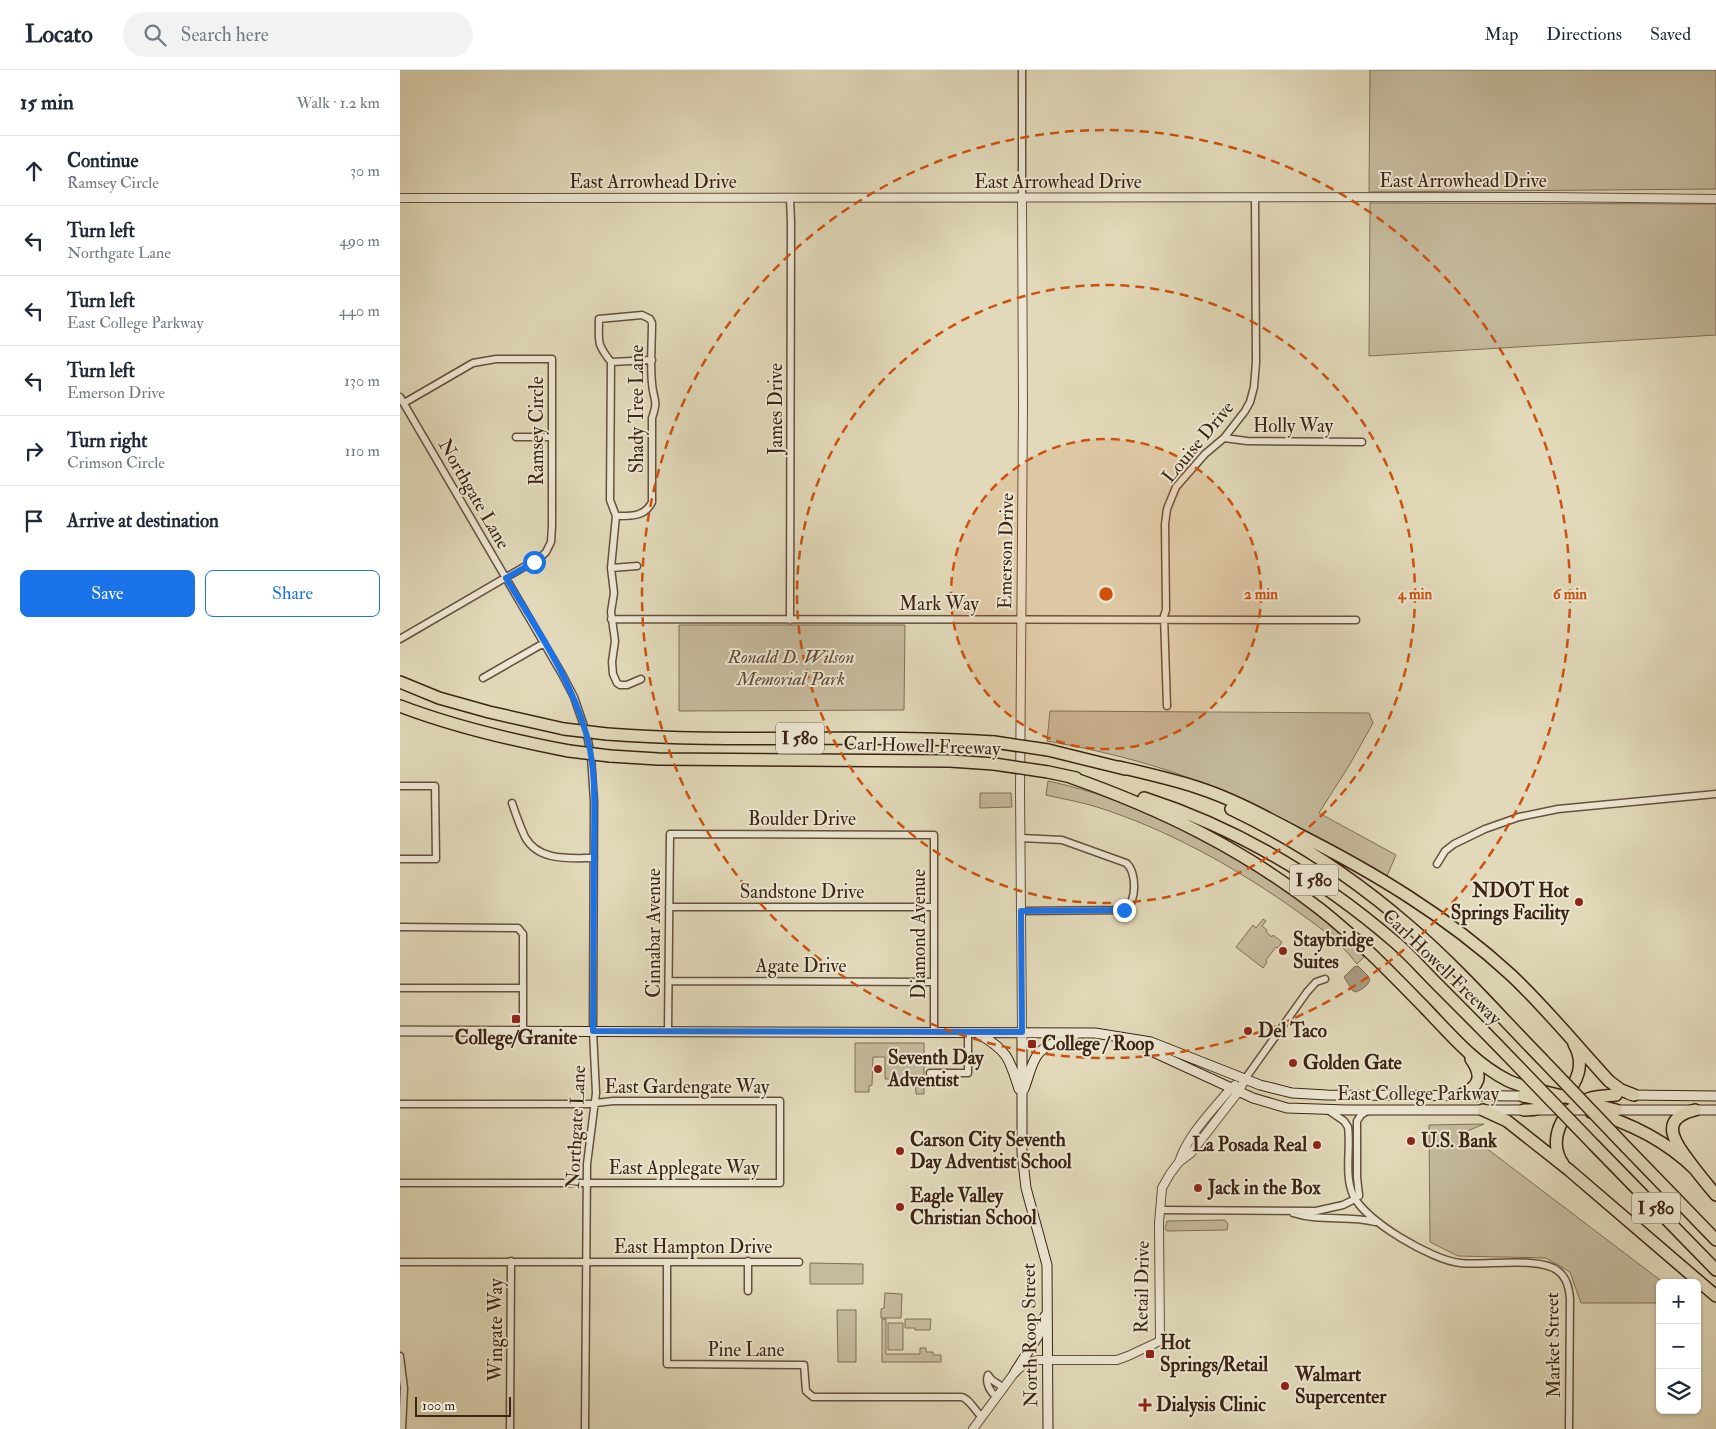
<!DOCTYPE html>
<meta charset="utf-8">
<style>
:root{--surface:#fff;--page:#f2f2f3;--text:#1f2937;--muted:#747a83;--line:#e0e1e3;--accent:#1a73e8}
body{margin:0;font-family:"IM FELL Double Pica",serif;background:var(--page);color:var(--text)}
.controls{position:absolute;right:15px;bottom:15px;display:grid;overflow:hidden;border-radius:8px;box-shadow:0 1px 4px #0004}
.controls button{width:45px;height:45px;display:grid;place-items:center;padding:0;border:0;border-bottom:1px solid var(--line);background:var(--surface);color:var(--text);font:25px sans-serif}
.scale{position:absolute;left:15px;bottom:12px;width:96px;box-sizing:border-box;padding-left:5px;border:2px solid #3c2414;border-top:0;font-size:14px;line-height:18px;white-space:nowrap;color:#3c2414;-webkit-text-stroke:4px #ece6d2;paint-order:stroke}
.stop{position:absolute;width:15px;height:15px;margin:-11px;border:4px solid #1a73e8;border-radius:50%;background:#fff}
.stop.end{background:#1a73e8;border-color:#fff;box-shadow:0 1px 5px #0008}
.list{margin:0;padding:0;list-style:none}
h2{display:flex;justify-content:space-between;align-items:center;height:65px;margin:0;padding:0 20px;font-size:21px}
h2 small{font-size:16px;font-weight:400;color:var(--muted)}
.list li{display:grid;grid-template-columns:32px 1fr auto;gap:15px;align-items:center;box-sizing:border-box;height:70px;padding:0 20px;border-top:1px solid var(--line)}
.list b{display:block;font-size:19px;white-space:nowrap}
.list p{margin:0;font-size:16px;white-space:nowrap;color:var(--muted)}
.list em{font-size:16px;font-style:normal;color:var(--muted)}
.actions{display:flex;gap:10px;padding:15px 20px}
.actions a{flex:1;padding:11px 0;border:1px solid var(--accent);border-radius:8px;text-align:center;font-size:18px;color:var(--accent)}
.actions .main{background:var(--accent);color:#fff}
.icon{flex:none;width:28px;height:28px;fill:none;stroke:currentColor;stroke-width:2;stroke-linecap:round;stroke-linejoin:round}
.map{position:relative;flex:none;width:1316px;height:1359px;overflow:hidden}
header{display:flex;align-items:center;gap:30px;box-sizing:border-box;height:70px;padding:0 25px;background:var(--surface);border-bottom:1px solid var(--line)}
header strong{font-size:24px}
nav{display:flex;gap:28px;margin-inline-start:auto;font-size:18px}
.search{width:350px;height:45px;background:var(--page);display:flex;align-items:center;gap:12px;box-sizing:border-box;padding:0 18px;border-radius:28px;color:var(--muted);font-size:19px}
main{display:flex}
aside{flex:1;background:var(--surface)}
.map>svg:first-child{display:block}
</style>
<header>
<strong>Locato</strong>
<div class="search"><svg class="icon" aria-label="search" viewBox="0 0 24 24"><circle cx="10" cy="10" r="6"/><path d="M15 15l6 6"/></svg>Search here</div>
<nav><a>Map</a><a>Directions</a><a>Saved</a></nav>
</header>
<main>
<aside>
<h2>15 min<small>Walk · 1.2 km</small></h2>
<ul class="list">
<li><svg class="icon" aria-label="ahead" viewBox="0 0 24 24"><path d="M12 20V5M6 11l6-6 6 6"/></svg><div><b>Continue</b><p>Ramsey Circle</p></div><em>30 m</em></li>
<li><svg class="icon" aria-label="left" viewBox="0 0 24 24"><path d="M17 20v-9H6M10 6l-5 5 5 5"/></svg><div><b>Turn left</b><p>Northgate Lane</p></div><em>490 m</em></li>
<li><svg class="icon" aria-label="left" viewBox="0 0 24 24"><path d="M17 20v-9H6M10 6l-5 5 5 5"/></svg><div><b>Turn left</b><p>East College Parkway</p></div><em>440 m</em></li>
<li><svg class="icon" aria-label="left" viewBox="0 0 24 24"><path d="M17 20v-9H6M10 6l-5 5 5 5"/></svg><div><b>Turn left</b><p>Emerson Drive</p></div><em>130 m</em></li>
<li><svg class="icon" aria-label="right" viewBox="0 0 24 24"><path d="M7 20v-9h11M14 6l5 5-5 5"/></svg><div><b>Turn right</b><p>Crimson Circle</p></div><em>110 m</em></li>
<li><svg class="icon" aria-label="arrive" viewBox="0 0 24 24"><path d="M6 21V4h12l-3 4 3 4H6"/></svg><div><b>Arrive at destination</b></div></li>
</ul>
<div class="actions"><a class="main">Save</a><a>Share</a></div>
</aside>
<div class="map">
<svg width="1316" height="1359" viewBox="0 0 1316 1359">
<rect width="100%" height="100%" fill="#e1d9b9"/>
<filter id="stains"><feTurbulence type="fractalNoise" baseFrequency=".004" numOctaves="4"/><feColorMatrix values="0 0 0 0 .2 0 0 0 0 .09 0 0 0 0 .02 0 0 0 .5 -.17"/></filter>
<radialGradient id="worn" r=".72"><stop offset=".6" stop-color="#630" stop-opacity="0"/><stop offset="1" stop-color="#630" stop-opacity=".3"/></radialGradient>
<!-- green -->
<path fill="#c5ba9d" stroke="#806f58" d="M970 0H1316V119L969 122Z
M970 133 1316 134V265L969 286Z
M279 555H505L504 640 279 641Z
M650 641 969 643 973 653 950 694 919 743 996 785 987 806C925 771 862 735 795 710 747 692 698 680 647 671Z
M648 711C733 729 812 769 882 819 911 839 940 861 964 887L957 894C938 869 912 852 887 834 829 794 766 759 697 737 681 732 663 729 646 725Z
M580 723H611L612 737 580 738Z
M863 849 866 851 862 856 867 860 866 862 872 867 873 865 882 872 878 878 876 877 866 890 867 892 863 898 836 877 853 855 856 858Z
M455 973H524V1024H516L515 1009H485V987H473L472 1015 469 1016V1022H455Z
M1084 1054 1065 1062 1264 1213H1260V1233H1181L1170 1202 1146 1188 1058 1186 1030 1172 1029 1055Z
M825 1150 828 1154 827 1160 767 1161 765 1159 767 1151Z
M410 1193 463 1194V1214H410Z
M485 1223 502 1224 501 1248H481V1239L484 1238Z
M437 1240H456V1292H438Z
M482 1249H486V1284H520V1278H526V1282H533V1285H541V1292H482Z
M505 1249H531L530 1260H515V1258H505Z
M488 1253H503V1280H488Z"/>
<!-- water -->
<path fill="#a99b81" stroke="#7d6b55" d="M958 896 968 906 970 910C968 916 960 921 955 922L952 920 944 907 954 897Z"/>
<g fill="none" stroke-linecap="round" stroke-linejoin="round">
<!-- minor casing -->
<g stroke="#65513d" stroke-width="9">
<path id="minor" d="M622 0V128
M390 128 391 152 390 550
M242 245 250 249 252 253C252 273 250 294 252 313 253 331 259 328 252 348V432C245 447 231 446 216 446L210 430 211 292C196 273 199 272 199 249Z
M211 292 252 290
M0 327 162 604 174 627 187 665 191 686 194 731 193 961 196 1023 187 1094 185 1359
M116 367H152
M824 368 847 371 962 372
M216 446 211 498 214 523 211 542 215 571 212 592 213 604 217 613 220 615H227L241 609
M211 498 237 496
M211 549 956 550
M0 569 141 487 146 482 151 472 152 456V289H96L73 293 4 333
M83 608 144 573
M767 636 764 546 766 540 765 454 767 439 776 417 805 384 824 368 845 341 850 332 854 317 856 292 855 128
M0 716H35L36 789H0
M112 733C116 745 120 756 125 767 139 792 170 788 194 788
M621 768 662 770 726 793C737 801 737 833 725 840L621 841
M1037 794 1045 781 1054 774 1085 759 1119 747 1158 739 1316 724
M269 837H534
M0 857 118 858 123 864V961
M269 911 534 912
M0 918H123
M268 961 270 764 534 765V962
M530 1003H568V963
M845 1009 907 922 916 912 925 909
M0 1034H187L213 1031H380V1113H0
M928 1040 944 1051 948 1057C951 1078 944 1104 953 1125 965 1151 1032 1190 1060 1193 1085 1196 1141 1186 1158 1201 1167 1208 1169 1218 1170 1229L1169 1359
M959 1126 957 1107V1051L961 1045 967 1041
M760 1140 916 1141 943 1135 955 1129 959 1124
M893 1143C920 1152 948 1145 975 1152
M0 1192H399
M267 1192V1294L404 1295 406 1321 413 1327H561C569 1328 575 1341 582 1347
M348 1221V1191
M0 1286 4 1318 2 1359
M588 1305C585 1313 590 1322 597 1327
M588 1305 592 1310 604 1318
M110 1359 111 1191"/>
</g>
<!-- tertiary casing -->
<g stroke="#65513d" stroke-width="10">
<path id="tertiary" d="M0 128 1145 127 1316 129
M622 128 623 337 620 721 622 963
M779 1092C788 1064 813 1040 831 1018L835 1015
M573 1359 615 1302 626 1293 638 1290H717L728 1286 760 1271 759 1153 762 1118 770 1104 779 1092 791 1083 839 1021 845 1009"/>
</g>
<!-- secondary casing -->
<g stroke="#3c2414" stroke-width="11">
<path id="secondary" d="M0 961 695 963 751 972 860 1015 892 1023 927 1025 1129 1026
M622 963V1083L626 1118 647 1195 648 1359
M579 964C608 981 609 988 619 1019
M735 970 751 981 853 1028 887 1038 947 1040H1194
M624 1019C628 1009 630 998 635 989 641 975 662 970 675 965
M1230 1025 1316 1026
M1210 1040H1316
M615 1302 638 1266 645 1246"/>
</g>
<!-- motorway casing -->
<g stroke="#3c2414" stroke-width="14">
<path id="motorway" d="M0 612 39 628 89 642 164 659
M0 636C55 657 111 670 169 681
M207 664C336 674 465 663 594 672
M648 680 725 699
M210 686 258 689 550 691 594 694
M719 697C745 703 771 709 796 717 831 728 864 746 896 763 973 802 1047 846 1111 905 1146 938 1176 975 1209 1011L1221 1020 1234 1025
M648 702 676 708
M670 707C761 739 843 779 920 839 958 869 991 903 1025 938 1050 964 1074 993 1107 1010 1121 1017 1138 1020 1154 1024 1175 1029 1195 1035 1216 1040
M744 728C837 758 922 809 996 873 1010 885 1023 900 1036 913 1061 938 1086 963 1111 989
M831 739C896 770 955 809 1009 856 1056 896 1098 944 1141 988
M1061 1025C1080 1016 1083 1006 1071 989
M1123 1026 1151 1032
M1083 1040 1107 1051 1169 1100 1316 1226
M1124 1040C1129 1040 1135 1040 1140 1038 1168 1031 1190 1002 1174 974
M1295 1040C1262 1048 1271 1067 1286 1087 1295 1100 1306 1113 1316 1125
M1191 1042C1231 1053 1265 1070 1295 1099
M1195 1076 1316 1200
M1226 1077 1316 1170
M1163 1094C1147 1071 1162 1038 1188 1029 1197 1026 1206 1026 1216 1025"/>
</g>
<!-- minor -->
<use href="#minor" stroke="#ece6d2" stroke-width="6"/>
<!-- tertiary -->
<use href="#tertiary" stroke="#ece6d2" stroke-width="8"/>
<!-- secondary -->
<use href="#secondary" stroke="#ece6d2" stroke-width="9"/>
<!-- motorway -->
<use href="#motorway" stroke="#e1d9b9" stroke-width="11"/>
<!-- motorway-bridge casing -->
<g stroke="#3c2414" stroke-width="14" stroke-linecap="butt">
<path id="motorway-bridge" d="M164 659 207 664
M594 672 648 680
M169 681 210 686
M594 694 648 702
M1141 988 1226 1077
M1111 989 1195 1076"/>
</g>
<!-- motorway-bridge -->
<use href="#motorway-bridge" stroke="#e1d9b9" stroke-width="11"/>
</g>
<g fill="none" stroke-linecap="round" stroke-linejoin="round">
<!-- route -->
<path stroke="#1a73e8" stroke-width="6" d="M134 492 106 508C136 558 170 607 186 663 197 700 194 741 194 780 194 840 193 901 193 961L622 962 621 841 724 840"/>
</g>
<!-- distance rings -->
<circle cx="706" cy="524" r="155" fill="#ce510d" fill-opacity=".12"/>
<g fill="none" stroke="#ce510d" stroke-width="2.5" stroke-dasharray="9 6">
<circle cx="706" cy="524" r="155"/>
<circle cx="706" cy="524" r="309"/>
<circle cx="706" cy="524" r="464"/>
</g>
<!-- markers -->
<g fill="#8f2418" stroke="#ece6d2" stroke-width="2">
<circle cx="1179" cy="832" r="5"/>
<circle cx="883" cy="881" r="5"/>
<rect x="111" y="944" width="10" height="10" rx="2.5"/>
<circle cx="848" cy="961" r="5"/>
<rect x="627" y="969" width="10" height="10" rx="2.5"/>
<circle cx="893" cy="993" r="5"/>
<circle cx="478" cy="999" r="5"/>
<circle cx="1011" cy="1071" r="5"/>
<circle cx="917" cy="1075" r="5"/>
<circle cx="500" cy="1081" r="5"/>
<circle cx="798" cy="1118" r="5"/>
<circle cx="500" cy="1137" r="5"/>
<rect x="745" y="1279" width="10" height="10" rx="2.5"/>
<circle cx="885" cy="1316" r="5"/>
<path d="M742.5 1327.5h5v5h5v5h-5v5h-5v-5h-5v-5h5z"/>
</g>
<g text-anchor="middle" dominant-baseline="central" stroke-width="4" stroke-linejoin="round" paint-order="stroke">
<!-- shield labels -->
<g fill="#ece6d2" stroke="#715e4d" stroke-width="1">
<rect x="376" y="652.5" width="48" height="31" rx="4"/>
<rect x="890" y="794.5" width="48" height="31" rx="4"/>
<rect x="1232" y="1122.5" width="48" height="31" rx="4"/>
</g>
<g font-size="18" font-weight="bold" fill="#3c2414">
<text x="400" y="668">I 580</text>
<text x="914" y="810">I 580</text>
<text x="1256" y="1138">I 580</text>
</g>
<!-- street labels -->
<g font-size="19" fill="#3c2414" stroke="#ece6d2">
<text x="1063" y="111">East Arrowhead Drive</text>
<text x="253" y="112">East Arrowhead Drive</text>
<text x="658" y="112">East Arrowhead Drive</text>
<text transform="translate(237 339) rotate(-90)">Shady Tree Lane</text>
<text transform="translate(376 339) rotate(-90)">James Drive</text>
<text x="893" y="356">Holly Way</text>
<text transform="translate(137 361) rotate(-90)">Ramsey Circle</text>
<text transform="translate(798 372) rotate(-50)">Louise Drive</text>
<text transform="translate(74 424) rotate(60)">Northgate Lane</text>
<text transform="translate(606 481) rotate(-89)">Emerson Drive</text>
<text x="539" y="534">Mark Way</text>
<text transform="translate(522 676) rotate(2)">Carl Howell Freeway</text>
<text x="402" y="749">Boulder Drive</text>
<text x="402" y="822">Sandstone Drive</text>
<text transform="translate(254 863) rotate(-90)">Cinnabar Avenue</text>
<text transform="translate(519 864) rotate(-90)">Diamond Avenue</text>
<text x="401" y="896">Agate Drive</text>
<text transform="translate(1042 897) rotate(44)">Carl Howell Freeway</text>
<text x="287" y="1017">East Gardengate Way</text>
<text x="1018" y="1024">East College Parkway</text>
<text transform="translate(176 1057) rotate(-87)">Northgate Lane</text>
<text x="284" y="1098">East Applegate Way</text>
<text x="293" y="1177">East Hampton Drive</text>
<text transform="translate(742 1217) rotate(-89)">Retail Drive</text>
<text transform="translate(96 1260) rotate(-90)">Wingate Way</text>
<text transform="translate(630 1265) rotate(-91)">North Roop Street</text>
<text transform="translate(1153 1275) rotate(-91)">Market Street</text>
<text x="346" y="1280">Pine Lane</text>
</g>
<!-- park labels -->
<g font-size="19" font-style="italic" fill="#5e4a36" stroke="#ece6d2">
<text x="391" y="587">Ronald D. Wilson<tspan x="391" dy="22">Memorial Park</tspan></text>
</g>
<!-- poi labels -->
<g font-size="19" font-weight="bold" fill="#3c2414" stroke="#ece6d2" text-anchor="start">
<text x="1169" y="821" text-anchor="end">NDOT Hot<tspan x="1169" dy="22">Springs Facility</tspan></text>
<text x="893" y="870">Staybridge<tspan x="893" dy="22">Suites</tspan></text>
<text x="858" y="961">Del Taco</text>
<text x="116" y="968" text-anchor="middle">College/Granite</text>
<text x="642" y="974">College / Roop</text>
<text x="488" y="988">Seventh Day<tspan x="488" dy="22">Adventist</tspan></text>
<text x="903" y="993">Golden Gate</text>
<text x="510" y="1070">Carson City Seventh<tspan x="510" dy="22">Day Adventist School</tspan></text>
<text x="1021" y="1071">U.S. Bank</text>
<text x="907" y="1075" text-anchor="end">La Posada Real</text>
<text x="808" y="1118">Jack in the Box</text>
<text x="510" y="1126">Eagle Valley<tspan x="510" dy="22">Christian School</tspan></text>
<text x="760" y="1273">Hot<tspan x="760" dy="22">Springs/Retail</tspan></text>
<text x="895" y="1305">Walmart<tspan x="895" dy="22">Supercenter</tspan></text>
<text x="756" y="1335">Dialysis Clinic</text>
</g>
</g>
<circle cx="706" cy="524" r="8" fill="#ce510d" stroke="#ece6d2" stroke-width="2.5"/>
<g font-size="15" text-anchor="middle" font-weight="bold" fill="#ce510d" stroke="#ece6d2" stroke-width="4" stroke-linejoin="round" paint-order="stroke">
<text x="861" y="529">2 min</text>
<text x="1015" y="529">4 min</text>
<text x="1170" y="529">6 min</text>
</g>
<rect width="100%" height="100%" filter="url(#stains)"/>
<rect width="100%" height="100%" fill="url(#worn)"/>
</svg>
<div class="controls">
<button>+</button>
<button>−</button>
<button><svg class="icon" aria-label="layers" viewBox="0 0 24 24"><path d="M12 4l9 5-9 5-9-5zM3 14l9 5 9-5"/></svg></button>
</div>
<div class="scale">100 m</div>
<div class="stop" style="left:134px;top:492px"></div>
<div class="stop end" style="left:724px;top:840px"></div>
</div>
</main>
